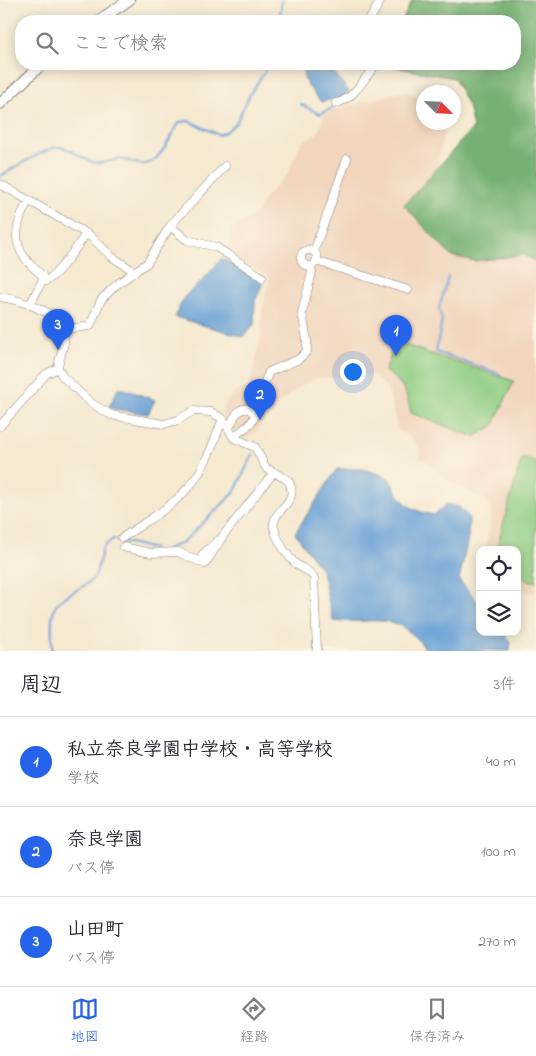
<!DOCTYPE html>
<html lang="ja">
<meta charset="utf-8">
<style>
:root{--surface:#fff;--page:#f2f2f3;--text:#2b2b33;--muted:#7c7c81;--line:#e1e1e2;--accent:#2563eb}
body{margin:0;font-family:"Indie Flower","Klee One",sans-serif;background:var(--page);color:var(--text)}
.controls{position:absolute;right:15px;bottom:15px;display:grid;overflow:hidden;border-radius:10px;box-shadow:0 2px 12px #0003}
.controls button{width:45px;height:45px;display:grid;place-items:center;padding:0;border:0;border-bottom:1px solid var(--line);background:var(--surface);color:var(--text);font:25px sans-serif}
.compass{position:absolute;left:416px;top:85px;width:45px;height:45px;border-radius:50%;background:var(--surface);box-shadow:0 2px 12px #0003;rotate:114deg}
.you{position:absolute;left:352px;top:371px;width:18px;height:18px;margin:-12px;border:4px solid #fff;border-radius:50%;background:#1a73e8;box-shadow:0 0 0 8px #1a73e833}
.badge{display:grid;place-items:center;width:32px;height:32px;border-radius:50%;background:var(--accent);color:#fff;font-size:16px;font-weight:700}
.pin{position:absolute;translate:-50% -41px;filter:drop-shadow(0 1px 2px #0008)}
.pin::after{content:'';position:absolute;top:26px;width:18px;height:15px;background:inherit;clip-path:polygon(0 0,100% 0,50% 100%)}
.list{margin:0;padding:0;list-style:none}
h2{display:flex;justify-content:space-between;align-items:center;height:65px;margin:0;padding:0 20px;font-size:21px}
h2 small{font-size:16px;font-weight:400;color:var(--muted)}
.list li{display:grid;grid-template-columns:32px 1fr auto;gap:15px;align-items:center;box-sizing:border-box;height:90px;padding:0 20px;border-top:1px solid var(--line)}
.list b{display:block;font-size:19px;white-space:nowrap}
.list p{margin:0;font-size:16px;white-space:nowrap;color:var(--muted)}
.list em{font-size:16px;font-style:normal;color:var(--muted)}
.icon{flex:none;width:28px;height:28px;fill:none;stroke:currentColor;stroke-width:2;stroke-linecap:round;stroke-linejoin:round}
.map{position:relative;flex:none;width:536px;height:651px;overflow:hidden}
.search{position:absolute;background:var(--surface);box-shadow:0 2px 12px #0003;left:15px;right:15px;top:15px;height:55px;display:flex;align-items:center;gap:12px;box-sizing:border-box;padding:0 18px;border-radius:20px;color:var(--muted);font-size:19px}
.sheet{height:335px;background:var(--surface)}
nav{display:flex;justify-content:space-around;align-items:center;box-sizing:border-box;height:70px;border-top:1px solid var(--line);background:var(--surface);font-size:14px;color:var(--muted)}
nav a{display:grid;justify-items:center;gap:2px}
nav .on{color:var(--accent)}
.map>svg:first-child{display:block}
</style>
<div class="map">
<svg width="536" height="651" viewBox="0 0 536 651">
<rect width="100%" height="100%" fill="#fcf5e5"/>
<filter id="ink" filterUnits="userSpaceOnUse"><feTurbulence type="fractalNoise" baseFrequency=".02" numOctaves="2"/><feDisplacementMap in="SourceGraphic" scale="10" xChannelSelector="R" yChannelSelector="G"/><feConvolveMatrix kernelMatrix="1 2 1 2 8 2 1 2 1" color-interpolation-filters="sRGB"/></filter>
<filter id="wash" filterUnits="userSpaceOnUse"><feTurbulence type="fractalNoise" baseFrequency=".0096" numOctaves="4" result="noise"/><feDisplacementMap in="SourceGraphic" scale="20" xChannelSelector="R" yChannelSelector="G"/><feGaussianBlur stdDeviation="1.12" result="paint"/><feColorMatrix in="noise" values="0 0 0 0 0 0 0 0 0 0 0 0 0 0 0 0 0 1.4 0 .05"/><feComposite in="paint" operator="in"/></filter>
<g filter="url(#wash)">
<rect width="100%" height="100%" fill="#f5e9d0"/>
<!-- built -->
<path fill="#f1d5bd" d="M405 91 423 100 424 122 446 123 428 211 536 256V594L517 590V550H484L490 529 492 508 484 499 447 480 421 458 419 444 398 429 388 389 373 375 318 378 305 383 267 412 257 431 245 439 239 436 221 414 227 401 235 392 250 386 261 335 262 309 269 281 267 276 228 253 231 227 254 217 265 198 287 174 302 142 318 133 325 112Z"/>
<!-- green -->
<path fill="#8fcd83" stroke="#567450" d="M396 342 514 381 493 426 474 437 411 413C406 391 405 385 385 371Z
M522 457 536 461V582L517 577V550H496Z"/>
<!-- forest -->
<path fill="#73b071" stroke="#486646" d="M412 0H536V261L523 255 475 261 451 256 404 205 473 128 468 106 454 78 398 68 396 64H515V21H402Z"/>
<!-- water -->
<path fill="#68a0d6" stroke="#425e79" d="M306 64H328L349 92 342 97 321 102C313 91 297 78 306 64Z
M222 258 263 283 255 301 254 324 244 337 175 317 184 297 203 280Z
M119 387 155 400 148 414 115 409 109 407Z
M337 469H363L388 477C401 501 407 510 434 515L447 504 459 507 469 518 468 538 459 580 480 604V632H503L511 642 510 651H427C396 609 378 624 333 621L322 571 295 533Z"/>
<g fill="none" stroke-linecap="round" stroke-linejoin="round">
<!-- stream -->
<path stroke="#68a0d6" stroke-width="2" d="M279 21 282 0
M300 104 320 114 334 107 333 100
M0 177C7 171 50 147 57 147 71 146 82 161 96 163 103 164 111 160 118 159 131 159 141 170 154 160 166 151 171 134 180 122L189 121 219 135 227 131 236 123 250 94 264 73 267 64
M448 277 439 308 442 320 436 352 500 374
M166 549 182 543 234 493 253 454
M52 651C53 635 47 609 62 599 73 591 85 587 95 577L103 547 113 539 154 549"/>
</g>
</g>
<g filter="url(#ink)">
<g fill="none" stroke-linecap="round" stroke-linejoin="round">
<!-- minor casing -->
<g stroke="#888276" stroke-width="9">
<path id="minor" d="M369 21 381 0
M336 103C353 100 364 79 374 67L373 64
M0 184 89 235 111 256 135 272
M29 200C10 231 13 253 42 275L43 279 30 305
M170 226 187 240 216 247 262 277
M301 258a8 8 0 1 1 16 0a8 8 0 1 1-16 0Z
M314 251 347 159
M316 261 408 290
M43 282C56 279 77 246 86 234
M0 297C16 299 60 312 64 330 67 342 59 356 58 368L63 377 91 403 111 415 164 424 178 420 193 411 211 412 223 419 234 438 255 447 266 468 288 480C302 504 270 509 274 528 277 540 287 556 296 564 302 569 311 571 314 578L317 651
M64 329 90 326 101 300 116 285 147 263 170 226 225 166
M253 410 269 372 299 359 307 351V340L302 313 312 272 310 266
M0 426 46 374 58 368
M229 428C234 418 237 407 249 409L255 414C254 425 240 429 234 438
M122 538C149 519 182 502 199 473 210 456 215 437 223 419
M123 547 151 553 178 552 205 564 223 536 274 472
M202 555 217 541"/>
</g>
<!-- major casing -->
<g stroke="#888276" stroke-width="12">
<path id="major" d="M98 21 129 0
M0 104 42 64"/>
</g>
<!-- minor -->
<use href="#minor" stroke="#fff" stroke-width="8"/>
<!-- major -->
<use href="#major" stroke="#fff" stroke-width="10"/>
</g>
</g>
</svg>
<div class="controls">
<button><svg class="icon" aria-label="locate" viewBox="0 0 24 24"><circle cx="12" cy="12" r="6"/><path d="M12 2v4M12 18v4M2 12h4M18 12h4"/></svg></button>
<button><svg class="icon" aria-label="layers" viewBox="0 0 24 24"><path d="M12 4l9 5-9 5-9-5zM3 14l9 5 9-5"/></svg></button>
</div>
<svg class="compass" viewBox="-18 -18 36 36"><path d="M0-13l5 13h-10z" fill="#e53935"/><path d="M0 13l5-13h-10z" fill="#7c7c81"/></svg>
<div class="you"></div>
<div class="pin badge" style="left:396px;top:356px">1</div>
<div class="pin badge" style="left:260px;top:420px">2</div>
<div class="pin badge" style="left:58px;top:350px">3</div>
<div class="search"><svg class="icon" aria-label="search" viewBox="0 0 24 24"><circle cx="10" cy="10" r="6"/><path d="M15 15l6 6"/></svg>ここで検索</div>
</div>
<section class="sheet">
<h2>周辺<small>3件</small></h2>
<ul class="list">
<li><span class="badge">1</span><div><b>私立奈良学園中学校・高等学校</b><p>学校</p></div><em>40 m</em></li>
<li><span class="badge">2</span><div><b>奈良学園</b><p>バス停</p></div><em>100 m</em></li>
<li><span class="badge">3</span><div><b>山田町</b><p>バス停</p></div><em>270 m</em></li>
</ul>
</section>
<nav>
<a class="on"><svg class="icon" aria-label="map" viewBox="0 0 24 24"><path d="M3 6l6-2 6 2 6-2v14l-6 2-6-2-6 2zM9 4v14M15 6v14"/></svg>地図</a>
<a><svg class="icon" aria-label="directions" viewBox="0 0 24 24"><path d="M12 3l9 9-9 9-9-9zM9 14v-3h6M13 9l2 2-2 2"/></svg>経路</a>
<a><svg class="icon" aria-label="saved" viewBox="0 0 24 24"><path d="M7 4h10v16l-5-4-5 4z"/></svg>保存済み</a>
</nav>
